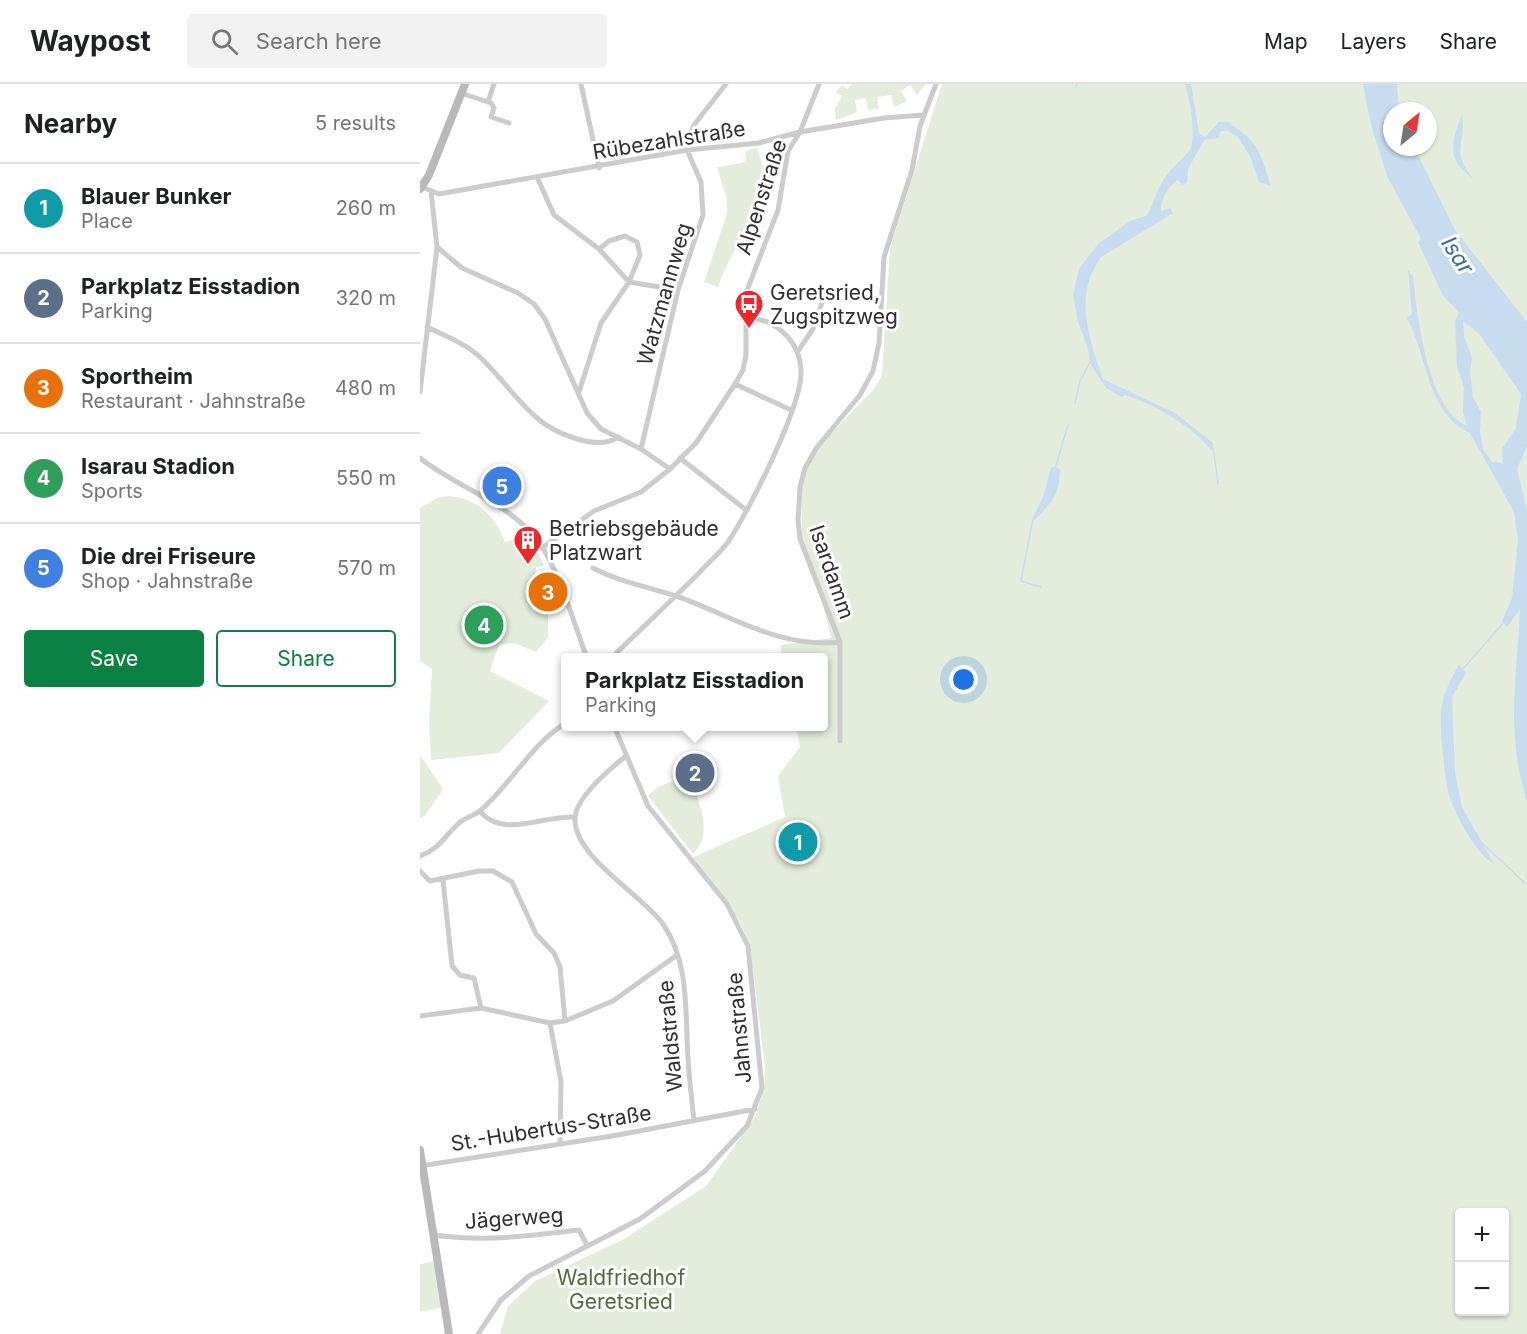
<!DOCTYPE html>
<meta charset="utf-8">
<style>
:root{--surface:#fff;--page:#f2f2f2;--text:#202124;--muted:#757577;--line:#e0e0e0;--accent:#0b8043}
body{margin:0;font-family:Inter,sans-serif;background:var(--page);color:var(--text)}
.controls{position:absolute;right:18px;bottom:18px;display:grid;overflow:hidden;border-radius:6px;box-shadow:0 2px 4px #0004}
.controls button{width:54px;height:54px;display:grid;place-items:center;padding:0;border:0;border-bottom:2px solid var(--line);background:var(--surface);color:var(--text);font:30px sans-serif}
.compass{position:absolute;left:963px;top:18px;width:54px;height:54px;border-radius:50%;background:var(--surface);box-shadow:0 2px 4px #0004;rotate:30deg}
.you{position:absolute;left:544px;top:596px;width:21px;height:21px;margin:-15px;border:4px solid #fff;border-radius:50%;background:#1a73e8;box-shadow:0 0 0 9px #1a73e833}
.badge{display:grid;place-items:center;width:39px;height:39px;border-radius:50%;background:var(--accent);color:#fff;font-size:20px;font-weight:700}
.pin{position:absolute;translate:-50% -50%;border:3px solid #fff;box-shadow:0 2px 6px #0006}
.popup{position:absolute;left:141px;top:569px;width:267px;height:78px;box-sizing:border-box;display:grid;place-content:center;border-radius:6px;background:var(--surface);filter:drop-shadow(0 2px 4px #0005);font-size:20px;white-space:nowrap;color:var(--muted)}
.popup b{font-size:22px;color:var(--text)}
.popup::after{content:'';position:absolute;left:50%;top:100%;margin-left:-12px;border:12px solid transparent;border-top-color:var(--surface)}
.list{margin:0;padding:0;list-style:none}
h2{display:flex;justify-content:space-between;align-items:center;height:78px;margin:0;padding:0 24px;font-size:26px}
h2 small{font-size:20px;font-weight:400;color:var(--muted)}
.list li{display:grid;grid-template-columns:39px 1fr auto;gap:18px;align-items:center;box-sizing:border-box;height:90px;padding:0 24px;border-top:2px solid var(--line)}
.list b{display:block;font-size:22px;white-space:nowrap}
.list p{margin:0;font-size:20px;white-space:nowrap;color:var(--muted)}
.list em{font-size:20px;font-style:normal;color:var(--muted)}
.actions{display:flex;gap:12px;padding:18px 24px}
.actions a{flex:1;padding:14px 0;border:2px solid var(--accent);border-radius:6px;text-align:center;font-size:21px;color:var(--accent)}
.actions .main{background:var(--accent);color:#fff}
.icon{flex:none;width:33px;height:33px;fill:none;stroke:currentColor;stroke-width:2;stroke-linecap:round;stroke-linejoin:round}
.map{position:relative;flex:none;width:1107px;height:1250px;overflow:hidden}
header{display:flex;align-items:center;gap:36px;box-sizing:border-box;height:84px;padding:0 30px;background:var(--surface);border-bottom:2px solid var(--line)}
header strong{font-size:28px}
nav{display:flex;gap:33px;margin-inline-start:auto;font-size:21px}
.search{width:420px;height:54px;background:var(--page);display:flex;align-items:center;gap:15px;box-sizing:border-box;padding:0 21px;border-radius:6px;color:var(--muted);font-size:22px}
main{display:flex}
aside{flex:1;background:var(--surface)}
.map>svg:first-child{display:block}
</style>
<header>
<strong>Waypost</strong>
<div class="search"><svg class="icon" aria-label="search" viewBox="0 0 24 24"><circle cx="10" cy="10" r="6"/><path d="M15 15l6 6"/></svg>Search here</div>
<nav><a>Map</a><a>Layers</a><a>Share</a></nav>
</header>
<main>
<aside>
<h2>Nearby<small>5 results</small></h2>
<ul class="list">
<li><span class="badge" style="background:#0f9aa8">1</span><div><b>Blauer Bunker</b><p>Place</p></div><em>260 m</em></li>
<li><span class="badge" style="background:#5c6f8a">2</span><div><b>Parkplatz Eisstadion</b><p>Parking</p></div><em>320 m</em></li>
<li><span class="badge" style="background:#e8710a">3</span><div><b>Sportheim</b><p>Restaurant · Jahnstraße</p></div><em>480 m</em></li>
<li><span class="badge" style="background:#2e9e5b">4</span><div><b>Isarau Stadion</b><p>Sports</p></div><em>550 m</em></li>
<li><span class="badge" style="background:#3f7fe0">5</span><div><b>Die drei Friseure</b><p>Shop · Jahnstraße</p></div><em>570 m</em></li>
</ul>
<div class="actions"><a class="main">Save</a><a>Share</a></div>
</aside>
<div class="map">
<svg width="1107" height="1250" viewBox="0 0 1107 1250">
<rect width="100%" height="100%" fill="#fff"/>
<!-- green -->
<path fill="#e4eddb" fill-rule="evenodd" d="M432 0H506L497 11 490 1 481 7 487 17 474 23 471 11 457 13 459 25 448 26 446 14 435 16 437 28 416 36 415 25 422 12 415 8 422 1 427 5Z
M522 0H1107V1250H80L88 1222 115 1197 204 1155 286 1102 335 1033 344 1005 345 983 330 862 320 838 273 773 365 733 358 692 380 663 376 643 404 642V574L363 573 360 561 411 554 394 485 382 455 381 403 386 385 398 363 454 305 462 291 470 164ZM972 27H1008V63H972ZM1040 1128H1084V1228H1040Z
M337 64 343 83 331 124 335 125C325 153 307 175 298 203L284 198 307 129V116L297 83 326 78 325 67Z
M28 412C57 414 75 431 85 458L105 452 118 468 124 482 116 483 115 493 110 496 114 505 112 527 128 526V554L116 568 94 559 79 561 70 587 129 617 79 669 11 676 9 638 12 585 0 577V424L17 414Z
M0 671 23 705 5 732 0 734Z
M272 696C279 722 294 749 273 770L228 712C239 698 256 697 272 696Z
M15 1177 24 1223 0 1228V1180Z"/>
<!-- water -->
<path fill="#c7dcee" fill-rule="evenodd" d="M765 0H771L779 49 785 53 799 38H808C840 60 839 66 851 102L839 98 830 72 818 53 806 46 800 48 799 54 784 56 768 85 767 99 762 101 758 96C749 101 740 117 741 127L750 124 753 129 681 173C653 210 669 255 683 295L755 329 793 359 794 369C772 342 738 322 705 311L702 313 686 304 671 281 667 262 658 238 653 211 659 185 678 160 710 137 726 132C734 121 736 107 744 95 750 84 761 77 769 67 777 57 770 13 765 0Z
M943 0H977L979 27H972V63H994L1035 146 1107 238V362L1097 385 1107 428V717C1085 649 1097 595 1100 525L1087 543 1082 537 1092 514 1098 456 1094 428 1050 349C1007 330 1007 270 987 234L992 230 988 186 993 192C997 231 1007 324 1047 342L1043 328 1044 303 1037 283 1035 237 1039 228 1023 212 998 158 1001 155 967 92 951 41ZM1043 237 1060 251 1101 310 1096 344 1082 365 1083 380 1075 377 1073 379 1063 365 1060 347 1061 328 1053 313 1050 287 1052 274 1044 252Z
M1042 30C1047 61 1029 66 1053 94 1025 77 1032 57 1042 30Z
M635 382 640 386C639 413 632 417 615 436L612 435 623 413 631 384Z
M1039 581 1046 589 1032 613 1035 689 1042 723 1074 780C1057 772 1032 726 1028 707 1024 685 1020 650 1021 628 1022 611 1031 595 1039 581Z"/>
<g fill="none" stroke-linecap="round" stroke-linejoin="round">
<!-- stream -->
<path stroke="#c7dcee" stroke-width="1.5" d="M656 3 657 0
M655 319 660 297 670 278
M794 369 798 400
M636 382 648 341
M613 435 601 497 621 503
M1042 586 1084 538
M1062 759 1107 801"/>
<!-- street -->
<path stroke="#ccc" stroke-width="5" d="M161 0 179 84
M41 9 71 19 74 24 71 33 89 39
M68 18 74 0
M117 93 134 131 179 165 209 198 220 171 217 158 205 152 189 157 179 165
M2 103 19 110 267 66 339 59 380 48 464 34 503 31
M17 163 42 184 98 209 114 220 125 235 167 329 181 345 221 365 250 385
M7 243C25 252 45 259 60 273 80 292 96 316 117 334 134 349 178 368 198 353
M378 267 393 245 404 213
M315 300 371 326
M0 308 17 163 11 107
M159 308 181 239 209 198 258 206
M221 365 258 206 283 131 281 98 267 66 268 54 274 41 306 0
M0 374C35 402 84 417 114 452 137 478 154 540 167 574
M260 374 326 426
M122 464 174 427 221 408 250 385 276 359 315 300 323 286 326 271V209L358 126 368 67 380 48 399 0
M173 484C200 498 228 503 256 512 311 531 359 565 420 558
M191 574C221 545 251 517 280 488 289 478 300 469 308 458 328 429 383 320 381 287 380 257 355 233 324 234
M420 657V558L380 455 378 436 380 403 385 384 397 363 440 311 453 287 459 259 464 173 492 86 500 42 516 0
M206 672C191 684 156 713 155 734 153 773 223 811 243 840 270 879 265 930 268 974 269 995 272 1016 274 1037
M60 727C82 755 124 731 154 733
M0 772C19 765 24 753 38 740 45 733 55 732 62 725 90 701 114 657 146 639
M0 787 10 797 59 787H73L92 798 116 850 134 869 140 883 145 937
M23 796 32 882 40 891 54 894 61 924
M0 932 61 924 130 939 145 937 193 917 257 871
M130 939 141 998 140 1060
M0 1082 198 1051 335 1025
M14 1151C63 1158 110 1152 159 1146L167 1161
M58 1250 81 1216 109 1192 220 1135 285 1087 327 1042 342 1004 328 862 307 820 228 722 194 642"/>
<!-- secondary -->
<path stroke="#b9b9b9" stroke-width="8" d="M0 105 9 91 45 0
M0 1066 29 1250"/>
</g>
<!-- icons -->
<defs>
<g id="bus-pin" transform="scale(1.5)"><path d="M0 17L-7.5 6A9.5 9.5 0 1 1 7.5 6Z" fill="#ef272b" stroke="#fff"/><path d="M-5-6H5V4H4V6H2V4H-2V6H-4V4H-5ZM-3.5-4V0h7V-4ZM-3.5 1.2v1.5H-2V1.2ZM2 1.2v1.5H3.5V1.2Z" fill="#fff"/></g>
<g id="building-pin" transform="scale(1.5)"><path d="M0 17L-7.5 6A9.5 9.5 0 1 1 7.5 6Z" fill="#ef272b" stroke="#fff"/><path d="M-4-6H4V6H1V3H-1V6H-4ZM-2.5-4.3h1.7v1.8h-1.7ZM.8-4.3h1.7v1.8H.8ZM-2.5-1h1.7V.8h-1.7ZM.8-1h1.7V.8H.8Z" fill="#fff"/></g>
</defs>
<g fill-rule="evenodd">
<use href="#bus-pin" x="329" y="220"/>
<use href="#building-pin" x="108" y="456"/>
</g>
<g text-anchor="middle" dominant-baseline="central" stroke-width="6" stroke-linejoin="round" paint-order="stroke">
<!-- street labels -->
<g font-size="21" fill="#2f2f2f" stroke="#fff">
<text transform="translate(249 56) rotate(-9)">Rübezahlstraße</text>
<text transform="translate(341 113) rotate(-72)">Alpenstraße</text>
<text transform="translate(244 210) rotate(-74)">Watzmannweg</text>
<text transform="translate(412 488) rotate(71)">Isardamm</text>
<text transform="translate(319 944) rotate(-95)">Jahnstraße</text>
<text transform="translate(250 952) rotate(-95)">Waldstraße</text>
<text transform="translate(131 1044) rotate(-9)">St.-Hubertus-Straße</text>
<text transform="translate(94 1134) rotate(-4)">Jägerweg</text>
</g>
<!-- poi labels -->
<g font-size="21" fill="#2f2f2f" stroke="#fff" text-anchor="start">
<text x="350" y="208">Geretsried,<tspan x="350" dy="24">Zugspitzweg</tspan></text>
<text x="129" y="444">Betriebsgebäude<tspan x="129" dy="24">Platzwart</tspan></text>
</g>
<!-- park labels -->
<g font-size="21" fill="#4f6d39" stroke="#fff">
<text x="201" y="1193">Waldfriedhof<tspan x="201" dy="24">Geretsried</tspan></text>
</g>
<!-- water labels -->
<g font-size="22" font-style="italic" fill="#386c96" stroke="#fff">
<text transform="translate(1038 171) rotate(57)">Isar</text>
</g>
</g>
</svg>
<div class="controls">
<button>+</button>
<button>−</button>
</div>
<svg class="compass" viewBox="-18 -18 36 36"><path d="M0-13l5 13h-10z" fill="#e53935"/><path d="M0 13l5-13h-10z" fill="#757577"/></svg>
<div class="you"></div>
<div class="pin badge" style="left:378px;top:758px;background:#0f9aa8">1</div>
<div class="pin badge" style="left:275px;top:689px;background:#5c6f8a">2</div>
<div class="popup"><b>Parkplatz Eisstadion</b>Parking</div>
<div class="pin badge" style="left:128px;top:508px;background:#e8710a">3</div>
<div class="pin badge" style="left:64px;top:541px;background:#2e9e5b">4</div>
<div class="pin badge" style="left:82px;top:402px;background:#3f7fe0">5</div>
</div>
</main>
